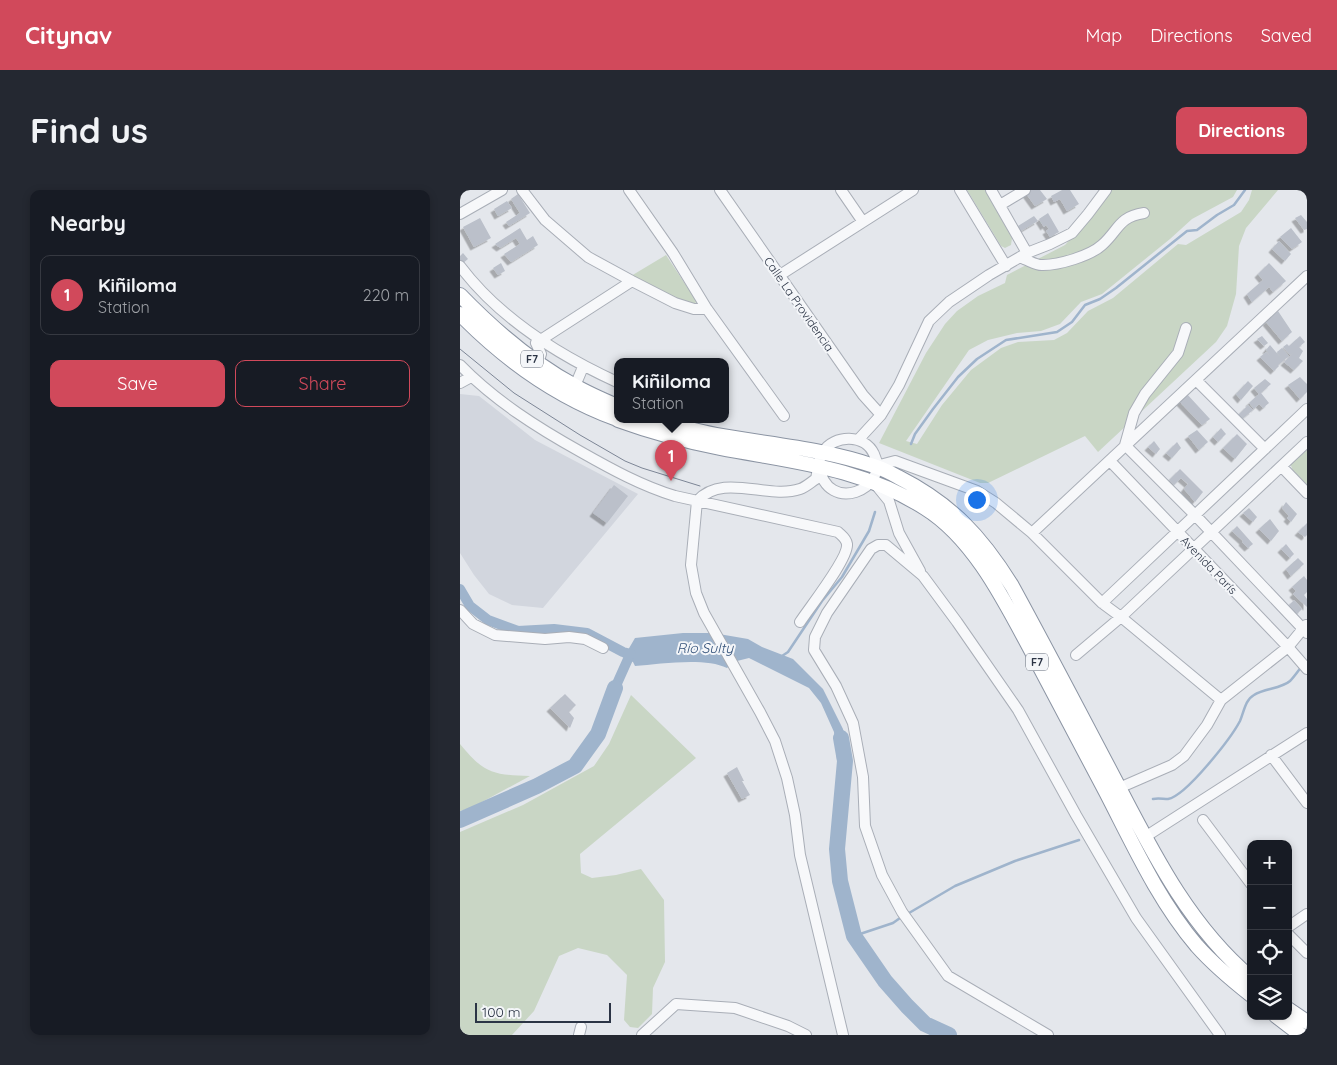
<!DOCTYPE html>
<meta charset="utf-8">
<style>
:root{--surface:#171b24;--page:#242831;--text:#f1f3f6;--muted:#9ea1a6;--line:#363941;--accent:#d1495b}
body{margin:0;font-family:Quicksand,sans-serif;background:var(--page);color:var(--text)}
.controls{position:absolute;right:15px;bottom:15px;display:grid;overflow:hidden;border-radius:10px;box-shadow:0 2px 8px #0003}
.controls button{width:45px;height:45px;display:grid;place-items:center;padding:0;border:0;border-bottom:1px solid var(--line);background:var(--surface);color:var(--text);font:25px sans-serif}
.scale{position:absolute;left:15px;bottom:12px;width:136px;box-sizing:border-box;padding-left:5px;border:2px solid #2b3445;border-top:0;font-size:14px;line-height:18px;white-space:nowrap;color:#2b3445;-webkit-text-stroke:4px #f4f6f9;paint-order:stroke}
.you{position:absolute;left:516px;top:309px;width:18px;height:18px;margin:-12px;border:4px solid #fff;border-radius:50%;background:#1a73e8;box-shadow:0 0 0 8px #1a73e833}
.badge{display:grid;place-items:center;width:32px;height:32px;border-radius:50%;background:var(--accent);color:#fff;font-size:16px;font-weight:700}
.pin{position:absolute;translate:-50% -41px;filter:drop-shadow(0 1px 2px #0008)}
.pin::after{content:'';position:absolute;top:26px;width:18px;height:15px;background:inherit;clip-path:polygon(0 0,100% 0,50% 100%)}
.popup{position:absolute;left:154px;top:168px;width:115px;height:65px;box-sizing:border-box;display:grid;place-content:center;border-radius:10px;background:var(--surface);filter:drop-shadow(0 1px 4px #0005);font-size:16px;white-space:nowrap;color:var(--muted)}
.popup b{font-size:19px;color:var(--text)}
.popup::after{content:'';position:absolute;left:50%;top:100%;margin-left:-10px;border:10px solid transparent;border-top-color:var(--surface)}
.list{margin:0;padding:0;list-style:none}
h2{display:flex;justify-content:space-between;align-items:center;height:65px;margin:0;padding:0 20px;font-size:21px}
h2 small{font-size:16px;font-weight:400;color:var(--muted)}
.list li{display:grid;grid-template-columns:32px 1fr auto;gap:15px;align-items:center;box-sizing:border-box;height:80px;margin:0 10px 10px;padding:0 10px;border:1px solid var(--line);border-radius:10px}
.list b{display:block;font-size:19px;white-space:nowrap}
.list p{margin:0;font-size:16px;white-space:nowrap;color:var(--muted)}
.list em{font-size:16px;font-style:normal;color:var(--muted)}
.actions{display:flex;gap:10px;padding:15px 20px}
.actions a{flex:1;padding:11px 0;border:1px solid var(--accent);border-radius:10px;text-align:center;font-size:18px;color:var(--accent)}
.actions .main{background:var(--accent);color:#fff}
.icon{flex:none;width:28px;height:28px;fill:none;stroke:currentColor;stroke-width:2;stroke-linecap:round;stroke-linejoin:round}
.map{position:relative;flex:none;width:847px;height:845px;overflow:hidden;border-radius:10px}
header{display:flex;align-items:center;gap:30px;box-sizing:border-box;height:70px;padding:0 25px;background:var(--accent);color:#fff}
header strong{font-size:24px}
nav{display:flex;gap:28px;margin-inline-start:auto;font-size:18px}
.intro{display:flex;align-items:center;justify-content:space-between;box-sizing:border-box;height:120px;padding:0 30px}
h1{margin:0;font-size:35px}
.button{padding:12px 22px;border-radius:10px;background:var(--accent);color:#fff;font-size:18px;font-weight:700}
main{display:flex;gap:30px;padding:0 30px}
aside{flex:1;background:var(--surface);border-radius:10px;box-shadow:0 2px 8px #0003}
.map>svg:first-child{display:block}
</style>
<header>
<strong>Citynav</strong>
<nav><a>Map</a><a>Directions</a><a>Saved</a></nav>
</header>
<div class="intro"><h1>Find us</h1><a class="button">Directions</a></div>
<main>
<aside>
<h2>Nearby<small></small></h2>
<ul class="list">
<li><span class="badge">1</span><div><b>Kiñiloma</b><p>Station</p></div><em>220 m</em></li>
</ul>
<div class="actions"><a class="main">Save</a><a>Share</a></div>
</aside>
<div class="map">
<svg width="847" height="845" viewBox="0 0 847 845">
<defs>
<filter id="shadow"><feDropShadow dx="-3.5" dy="3.5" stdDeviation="0" flood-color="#0004"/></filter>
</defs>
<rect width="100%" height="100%" fill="#e4e7ec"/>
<!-- built -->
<path fill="#d2d6de" d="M0 204 19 206 75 250 178 304 83 418 52 415 29 404 14 385 0 363Z"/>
<!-- green -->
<path fill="#c9d6c5" d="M507 0H525L552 48 551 55 545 58 541 56Z
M650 0H777L773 7 732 29 710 49 642 104 621 112 600 134 581 141 557 143 528 150 509 160 446 251 457 254 482 215 511 180 541 158 558 152 594 150 607 143 628 121 653 108 718 54 726 55 781 22 789 10 792 0H818L786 38 779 56 776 104 767 136 756 152 638 262 625 246 528 293H520L419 253 466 163 485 134 497 121 518 106 545 93 547 85 605 55 635 22Z
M206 65 237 112 231 115 221 111 171 86Z
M847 255V295L833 281 830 273Z
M171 505 236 568 120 664 121 683 132 688 156 685 181 679 204 710 205 772 193 798 192 824 178 838 170 837 164 830 167 785 147 765 118 758 99 766 74 821 52 845H0V642L63 615 134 576 149 554Z
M0 554C24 583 32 585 70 586L11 618 0 621Z"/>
<!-- water -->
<path fill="#9fb4cc" d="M223 443H253L288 449 302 457 333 469 363 499 383 539 390 569 377 570 374 542 361 513 349 498 289 468 273 472 267 478C245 467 200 474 175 476L173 472 162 467 164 460H168L175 448Z"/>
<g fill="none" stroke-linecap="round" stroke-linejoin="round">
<!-- stream -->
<path stroke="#9fb4cc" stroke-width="2.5" d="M451 254 455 244 473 219 498 187 517 169 546 150 597 142 612 132 625 115 640 109 656 98 727 41 737 40 757 25 774 15 785 0
M322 466 328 462 362 411 382 387 409 341 415 322
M693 609C698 608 703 609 708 609 726 606 771 548 780 531 784 522 785 510 794 505 804 498 821 499 830 491 834 487 838 481 842 476
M449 723 495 696 555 671 619 650
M394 746 433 733 440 728"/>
<!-- canal -->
<path stroke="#9fb4cc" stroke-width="10" d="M0 399 10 416 28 430 58 441 94 439 127 443 163 462 171 464
M155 498 168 469"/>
<!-- river -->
<path stroke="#9fb4cc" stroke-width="16" d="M381 548 385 571 377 659 380 691 394 746 425 791 447 816 465 834 489 845
M0 630 77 596 115 576 138 544 155 498"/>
</g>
<!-- building -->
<path fill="#bbc0ca" filter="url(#shadow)" d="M570 0H580L587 9 575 16 565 2Z
M602 0H610L619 14 607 21 600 9 594 12 591 6Z
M58 4 70 23 49 36 46 32 60 23 51 9Z
M47 11 52 18 38 26 34 19Z
M588 23 599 42 590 47 586 41 589 39 586 35 584 37 579 29Z
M841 25 847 32V39L844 40 835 28Z
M574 26 578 31 561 41 558 36Z
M20 28 31 48 14 57 3 37Z
M60 38 67 50 73 46 78 55 51 72 44 64 60 54 56 48 40 58 35 54Z
M831 38 842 52 832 59 820 47Z
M819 51 831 64 825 71 812 59Z
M3 63 8 69 2 74 0 71V66Z
M41 73 45 81 38 85 33 78Z
M809 73 826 91 813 102 809 97 792 112 787 104 803 90 798 84Z
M818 121 832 142 822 151 806 132Z
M802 146 808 153 804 156 797 149Z
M840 146 845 152 839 157 843 161 839 168 843 171 834 180 824 172 833 163 830 165 823 157 827 154 829 156Z
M810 155 821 168 817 162 822 158 829 166 818 175 819 176 814 181 800 167 806 162 810 166 806 160Z
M840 187 847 194V202L840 209 828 195Z
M805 189 811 194 801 203 809 213 803 218 799 214 794 219 789 213 799 204 794 198Z
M788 191 793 196 781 210 776 204Z
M726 203 750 229 742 235 719 211Z
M788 215 793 220 782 229 778 225Z
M761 238 766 244 758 252 753 247Z
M737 240 748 252 739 260 728 246Z
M777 244 787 254 775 269 763 258Z
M694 251 700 259 696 264 688 257Z
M717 252 721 258 712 268 706 263Z
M720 279 743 302 735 312 724 299 728 294 721 288 714 295 709 290Z
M154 295 168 306 147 333 133 323Z
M826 312 837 324 831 332 827 328 829 326 822 318Z
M789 318 797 327 793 332 783 323Z
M810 329 819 341 811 351 799 339Z
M847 333V345L845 347 838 342Z
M777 336 793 354 788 358 782 352 783 351 772 341Z
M826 354 834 364 830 368 821 359Z
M838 368 844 374 831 386 826 379Z
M844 386 847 390V402L844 405 847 409V417L833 404 836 401 832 397Z
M834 410 842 419 837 424 829 415Z
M105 504 116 515 109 522 114 528 110 538 90 518Z
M277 577 284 591H282L290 605 282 609 267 583Z"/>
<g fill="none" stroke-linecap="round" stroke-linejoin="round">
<!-- minor casing -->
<g stroke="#a9aeb7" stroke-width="12">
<path id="minor" d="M62 0 85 30 128 67 172 91 215 113 234 119H247
M169 0 213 63 247 119 324 226
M260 0 403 205 421 225
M381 0 403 32
M500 0 546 76
M531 0 567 63 564 69C570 71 577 76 583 75 599 75 630 66 642 55 659 40 658 27 684 23
M540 15 565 0
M0 24 42 0
M0 76C40 129 98 165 157 192
M320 85 453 0
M726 138 718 163 685 204 674 223 665 255 735 325 847 443
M78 173 81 164 76 153 172 91
M0 175C35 211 78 238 121 262 151 279 182 296 215 306L378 342C382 346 386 348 387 354 389 368 349 418 340 432
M736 190 805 259
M0 193 11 187
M115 196 123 177
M398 250 421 225 439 195 469 131 489 112 529 85 567 63 590 54 612 43 628 24 646 0
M650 271 828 457 847 479
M359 276C367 326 431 299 414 264 405 244 374 244 363 262 358 270 358 280 356 289 351 292 346 297 340 299 308 310 263 282 237 311L231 375 236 403 244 423 300 522 315 551 327 588 335 625 340 665 383 845
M416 276 435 271 517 301 536 313 572 343 642 413 661 427 761 510
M822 277 847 303
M416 295 429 311 439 343 460 381
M572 343 847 86
M642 413 847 219
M0 420 13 434 35 445 85 449 109 447 125 449 143 458
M616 465 661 427 847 252
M811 565 847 613
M659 598 712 575 724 566 747 535 761 510 828 457 846 435
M743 630 791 694
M685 647 847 543
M828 737 847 724
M828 744 847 763
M119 845 121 837
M182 845 216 814 275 818 328 836 346 845
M588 845 488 786 442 722 422 685 405 636 403 587 393 533 376 496 354 460 355 447 367 423 411 359 418 355H426L463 386 497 432 558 520 616 625 676 728 760 845"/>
</g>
<!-- highway casing -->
<g stroke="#8b94a3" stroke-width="16">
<path id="highway" d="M0 105C34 140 72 173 115 196 129 204 143 210 157 216
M0 124C45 170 97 207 157 229
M158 230C191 242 225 251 260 258 333 272 400 277 465 318 515 349 546 414 573 464 597 510 622 556 646 602 673 654 698 710 737 756 753 774 772 790 791 805
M195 230C217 236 239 242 262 246 313 255 365 259 414 276 423 279 431 283 438 287 491 314 521 346 552 396 587 460 621 525 655 590 692 661 728 735 791 788
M828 819 847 832
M816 826 841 845"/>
</g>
<!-- minor -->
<use href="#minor" stroke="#f7f8fa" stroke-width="10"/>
<!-- highway -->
<use href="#highway" stroke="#fff" stroke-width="14"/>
<!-- tram -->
<path stroke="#7d8696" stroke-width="1" d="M0 159 54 203 120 245 165 271 182 278 240 296"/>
</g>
<g text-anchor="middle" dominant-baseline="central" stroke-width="4" stroke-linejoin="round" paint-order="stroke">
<!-- shield labels -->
<g fill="#f4f6f9" stroke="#676e7b" stroke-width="1">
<rect x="61" y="160.5" width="22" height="17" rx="4"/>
<rect x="566" y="463.5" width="22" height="17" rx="4"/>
</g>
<g font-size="11" font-weight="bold" fill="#2b3445">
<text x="72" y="169">F7</text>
<text x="577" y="472">F7</text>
</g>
<!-- street labels -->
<g font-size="12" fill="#2b3445" stroke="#f4f6f9">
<text transform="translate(339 114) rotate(55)">Calle La Providencia</text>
<text transform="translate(749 375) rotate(46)">Avenida París</text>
</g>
<!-- water labels -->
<g font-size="14" font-style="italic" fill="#34527a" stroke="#f4f6f9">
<text x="245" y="458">Río Sulty</text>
</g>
</g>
</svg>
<div class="controls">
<button>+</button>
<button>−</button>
<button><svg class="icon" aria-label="locate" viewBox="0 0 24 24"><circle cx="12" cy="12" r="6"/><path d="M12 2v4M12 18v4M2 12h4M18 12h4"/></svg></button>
<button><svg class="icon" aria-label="layers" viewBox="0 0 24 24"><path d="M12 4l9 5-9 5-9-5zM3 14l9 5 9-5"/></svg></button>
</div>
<div class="scale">100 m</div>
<div class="you"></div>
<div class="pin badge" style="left:211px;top:291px">1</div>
<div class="popup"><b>Kiñiloma</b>Station</div>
</div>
</main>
